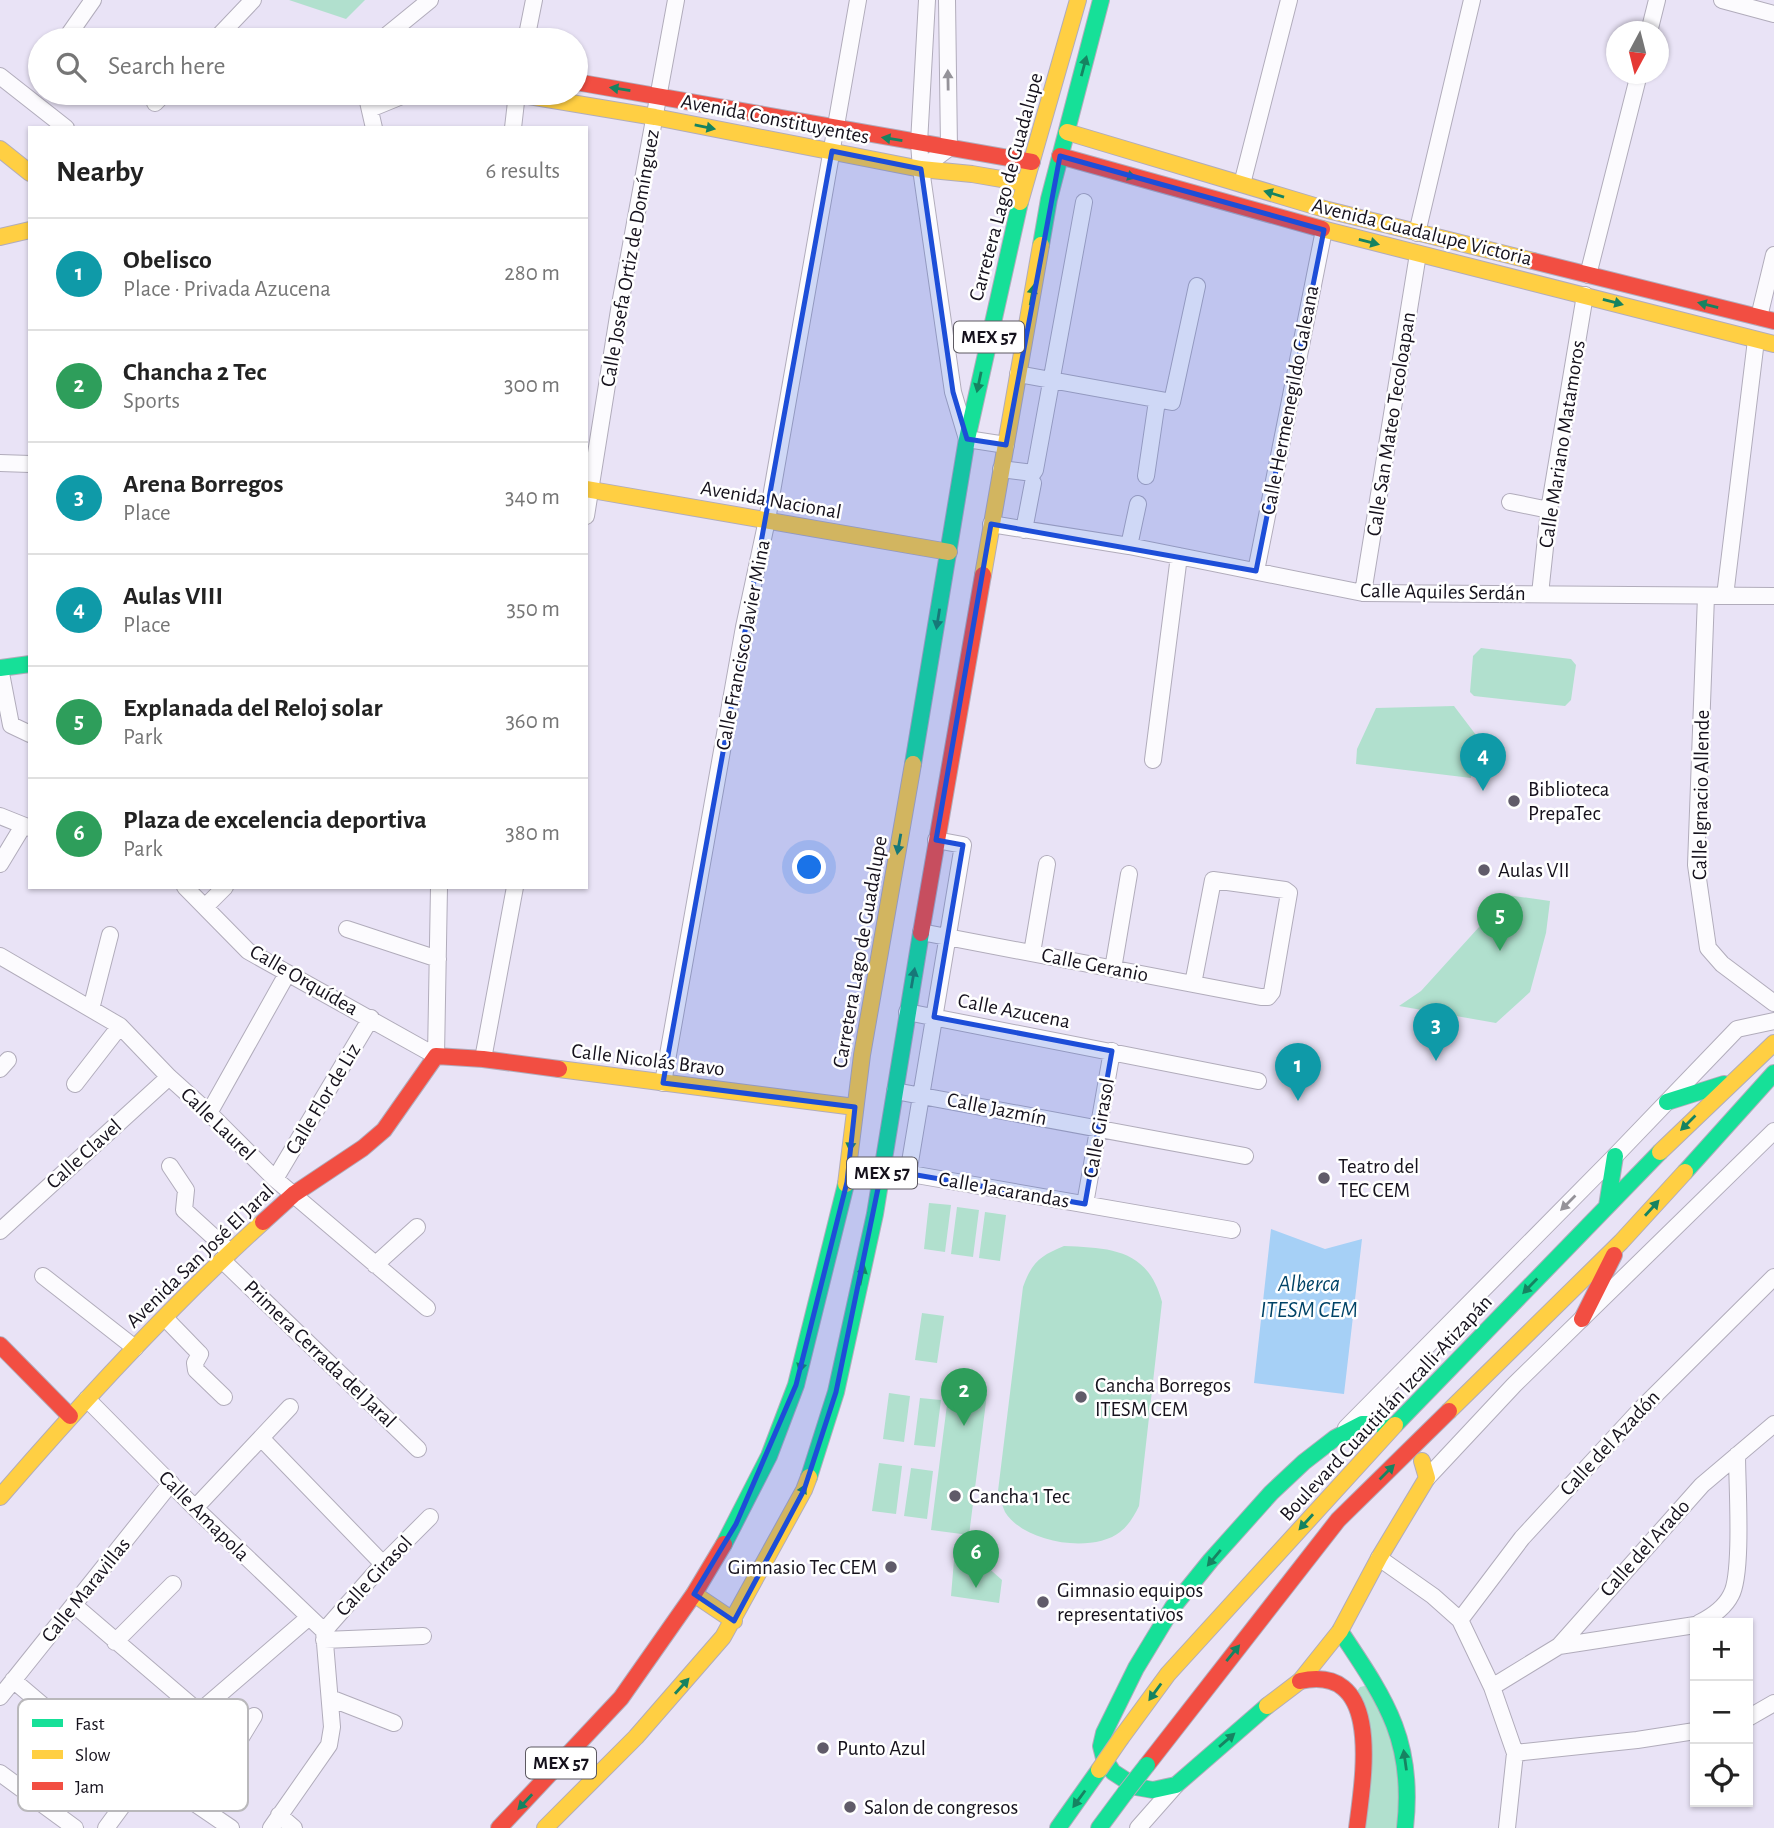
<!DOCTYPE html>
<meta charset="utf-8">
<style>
:root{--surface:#fff;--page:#f6f6f6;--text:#222;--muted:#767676;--line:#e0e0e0;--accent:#0f766e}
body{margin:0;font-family:"Alegreya Sans",sans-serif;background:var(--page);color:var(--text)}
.controls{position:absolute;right:21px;bottom:21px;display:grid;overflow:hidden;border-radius:0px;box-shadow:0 2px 5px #0004}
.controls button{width:63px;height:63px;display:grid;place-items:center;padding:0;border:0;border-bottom:2px solid var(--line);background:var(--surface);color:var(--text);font:35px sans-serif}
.compass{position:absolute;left:1606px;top:21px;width:63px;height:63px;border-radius:50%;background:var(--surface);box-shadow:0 2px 5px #0004;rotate:187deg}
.you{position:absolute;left:810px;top:868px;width:24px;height:24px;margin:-18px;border:5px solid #fff;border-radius:50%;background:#1a73e8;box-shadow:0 0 0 10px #1a73e833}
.badge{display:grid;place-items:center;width:46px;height:46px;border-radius:50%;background:var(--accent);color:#fff;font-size:23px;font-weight:700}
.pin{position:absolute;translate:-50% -58px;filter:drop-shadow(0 2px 4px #0008)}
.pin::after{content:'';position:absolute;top:37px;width:24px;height:21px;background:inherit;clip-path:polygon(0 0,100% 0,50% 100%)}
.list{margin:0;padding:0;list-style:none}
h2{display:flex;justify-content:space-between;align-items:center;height:91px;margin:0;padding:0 28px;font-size:30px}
h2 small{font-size:23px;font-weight:400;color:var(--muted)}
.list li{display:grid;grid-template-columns:46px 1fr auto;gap:21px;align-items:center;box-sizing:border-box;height:112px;padding:0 28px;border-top:2px solid var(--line)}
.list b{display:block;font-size:26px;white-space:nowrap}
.list p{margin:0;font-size:23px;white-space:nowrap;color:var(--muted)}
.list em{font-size:23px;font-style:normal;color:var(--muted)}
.icon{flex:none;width:38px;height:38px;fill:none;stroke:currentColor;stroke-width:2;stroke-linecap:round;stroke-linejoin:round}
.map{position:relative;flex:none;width:1774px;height:1828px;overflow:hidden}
.search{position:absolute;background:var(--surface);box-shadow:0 2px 5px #0004;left:28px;top:28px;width:560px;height:77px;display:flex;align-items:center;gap:18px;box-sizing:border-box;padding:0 24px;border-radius:38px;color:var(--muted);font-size:26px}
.panel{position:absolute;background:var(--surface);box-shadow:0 2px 5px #0004;left:28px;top:126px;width:560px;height:763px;border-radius:0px}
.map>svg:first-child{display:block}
</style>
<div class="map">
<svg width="1774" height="1828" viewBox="0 0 1774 1828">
<rect width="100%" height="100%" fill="#e9e3f6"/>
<!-- green -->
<path fill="#b1e0ce" d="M289 0H365L346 19Z
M1481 648 1571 659 1576 665 1571 700 1565 706 1474 696 1470 692 1473 656Z
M1454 706 1476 735 1471 778 1356 764 1357 749 1376 708Z
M1500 894 1550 901 1546 933 1530 992 1496 1023 1399 1006 1421 991 1499 905Z
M929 1203 951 1205 945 1252 924 1249Z
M957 1207 979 1210 973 1257 951 1254Z
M985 1212 1006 1215 1000 1261 979 1258Z
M1064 1246C1111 1248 1148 1249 1162 1302L1139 1506C1134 1516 1129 1525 1120 1532 1092 1554 1024 1543 1005 1512 1002 1506 1001 1498 998 1491L1023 1287C1032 1262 1040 1256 1064 1246Z
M922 1313 944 1316 937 1363 915 1360Z
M949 1389 987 1394 969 1535 931 1530Z
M889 1393 910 1396 904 1442 883 1439Z
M920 1398 941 1400 935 1447 914 1445Z
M879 1463 902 1466 896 1514 872 1511Z
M911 1468 933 1471 927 1519 904 1516Z
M954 1560 984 1564 1002 1580 999 1603 951 1596Z
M1369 1685 1402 1758V1828H1361L1355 1694 1360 1687Z"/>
<!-- water -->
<path fill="#a6d0f6" d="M1271 1229 1325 1249 1362 1239 1344 1394 1254 1383Z"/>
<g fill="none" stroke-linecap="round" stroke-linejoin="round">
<!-- street casing -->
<g stroke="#b1acbb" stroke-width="18">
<path id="street" d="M927 0 919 143 921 169 953 392 967 439 1006 445
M1722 0 1774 14
M1649 32 1657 0
M65 40 93 0
M215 40 253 0
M381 40 430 0
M526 40 534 0
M0 76 66 128
M366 93 374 128
M155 103 165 93
M370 109 409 93
M513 128 517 93
M921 169 949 148 947 0
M1242 184 1289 0
M1417 233 1472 0
M1588 275 1639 74
M1759 317 1774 255
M1018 374 1172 402 1197 286
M0 463 30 464
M1001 469 1033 473 1035 470 1084 202
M1146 476 1157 401
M1510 502 1549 510
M586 516 619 310 676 0
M991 524 1129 546 1363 593 1774 596
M1024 530 1033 483
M1129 546 1138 504
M1256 571 1324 230
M1363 593 1418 254
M1540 594 1549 510 1585 295
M1706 596 1696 865 1708 948 1722 964 1774 1003
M1725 596 1756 340
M0 668 11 725 30 734
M1153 760 1179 556
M0 816 30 828
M0 864 23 826
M185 887 248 951 436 1056 439 887
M205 907 225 887
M347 929 438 959
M921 932 1261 997H1268L1272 992 1289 893 1285 890 1213 880 1193 984
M1032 953 1047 864
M0 956 120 1026 169 1077 209 1113 275 1179 427 1308
M1113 969 1129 874
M91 1009 110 935
M907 1012 1258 1081
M483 1059 515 887
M0 1069 8 1060
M663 1083 744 627 767 520 858 0
M75 1084 120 1026
M895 1091 1245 1156
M209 1113 287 974
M170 1166 186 1190 184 1210 230 1252
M882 1169 1232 1230
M908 1174 963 845 936 840
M275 1179 371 1018
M1085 1204 1112 1051
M0 1231 169 1077
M222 1260 418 1449
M375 1265 417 1227
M43 1276 135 1348
M165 1318 198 1352 200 1354 195 1363 196 1370 224 1397
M87 1399 195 1508 324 1631
M1346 1428 1615 1156 1737 1029 1774 1021
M261 1438 383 1564
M1427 1478 1514 1385 1774 1131
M195 1508 290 1407
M1379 1558 1433 1596 1460 1620 1492 1687 1515 1753 1507 1828
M74 1605 199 1712
M1460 1620 1522 1538 1640 1410 1774 1277
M1699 1623C1711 1617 1725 1607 1731 1595 1743 1574 1737 1484 1737 1455
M324 1640 423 1636
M115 1642 173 1584
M1559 1646 1695 1625
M13 1680 113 1765 168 1785 231 1828
M1492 1687 1559 1646 1702 1485 1774 1424
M0 1697 171 1483
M330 1698 394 1723
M1748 1718 1774 1703
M1515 1753 1637 1740 1695 1731
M0 1773 75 1828
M200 1805 254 1716
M279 1815 294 1828
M106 1828 145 1775 199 1712 308 1618
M271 1828 329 1745 332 1727 324 1631 383 1564 430 1517
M1138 1828 1176 1785"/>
</g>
<!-- fast casing -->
<g stroke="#b1acbb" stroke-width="18">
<path id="fast" d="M1041 245 1049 199 1101 0
M0 668 30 664
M913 764 967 439 1020 202
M1667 1102 1724 1084
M1685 1172 1774 1073
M1607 1206 1615 1156
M1395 1425 1660 1152
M809 1477 836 1392 875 1214 921 933
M724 1544 769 1456 796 1385 846 1184
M1340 1631C1386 1700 1415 1741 1405 1828
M1267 1706 1176 1785 1153 1790 1136 1787 1113 1772 1104 1758 1101 1746 1104 1733 1136 1668 1173 1607 1211 1560 1271 1493 1304 1462 1335 1438 1362 1424H1383
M1058 1828 1099 1770
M1099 1828 1125 1793"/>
</g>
<!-- slow casing -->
<g stroke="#b1acbb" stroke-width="18">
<path id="slow" d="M517 94 655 117 921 169 972 174 1025 183
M1067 132 1328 210 1533 261
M0 149 30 173
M1020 202 1078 0
M1322 229 1774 344
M0 237 30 230
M586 489 949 552
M983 575 1041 245
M559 1069 855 1107
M1660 1152 1774 1043
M846 1184 862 1055 913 764
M1449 1411 1621 1242 1685 1172
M0 1497C83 1401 169 1307 263 1222
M694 1594 734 1621
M1267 1706 1300 1681 1340 1631 1379 1558 1427 1478 1422 1461
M1121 1738 1168 1674 1395 1425
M545 1828 636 1737 723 1637 804 1490 809 1477"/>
</g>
<!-- jam casing -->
<g stroke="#b1acbb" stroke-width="18">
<path id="jam" d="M576 82 1032 162
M1060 156 1322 229
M1533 261 1774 321
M921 933 983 575
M263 1222 294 1194 363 1148 384 1130 436 1056 483 1059 559 1069
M1582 1319 1614 1255
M0 1345 70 1416
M1300 1681C1384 1663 1363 1779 1357 1828
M1147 1765 1338 1520 1449 1411
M499 1828 621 1698 694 1594 724 1544"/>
</g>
<!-- street -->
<use href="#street" stroke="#fcfbfe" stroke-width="16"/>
<!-- fast -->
<use href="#fast" stroke="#16e098" stroke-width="16"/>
<!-- slow -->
<use href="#slow" stroke="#ffcf43" stroke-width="16"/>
<!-- jam -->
<use href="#jam" stroke="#f24e42" stroke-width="16"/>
<!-- fast-bridge casing -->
<g stroke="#b1acbb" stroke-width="18" stroke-linecap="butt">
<path id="fast-bridge" d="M1125 1793 1147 1765"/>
</g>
<!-- slow-bridge casing -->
<g stroke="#b1acbb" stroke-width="18" stroke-linecap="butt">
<path id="slow-bridge" d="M1099 1770 1121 1738"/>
</g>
<!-- fast-bridge -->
<use href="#fast-bridge" stroke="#16e098" stroke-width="16"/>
<!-- slow-bridge -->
<use href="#slow-bridge" stroke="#ffcf43" stroke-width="16"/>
</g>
<!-- one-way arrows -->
<defs><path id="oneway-solid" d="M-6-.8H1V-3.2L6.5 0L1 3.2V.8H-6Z" transform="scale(1.75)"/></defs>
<g fill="#168361">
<use href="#oneway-solid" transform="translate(1084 66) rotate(-75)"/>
<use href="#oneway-solid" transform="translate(620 89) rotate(-171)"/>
<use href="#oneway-solid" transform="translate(705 127) rotate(11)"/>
<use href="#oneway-solid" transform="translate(892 139) rotate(-171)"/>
<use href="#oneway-solid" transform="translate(1126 175) rotate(16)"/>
<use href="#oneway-solid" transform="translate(1274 194) rotate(-163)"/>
<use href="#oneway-solid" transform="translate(1369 242) rotate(14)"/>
<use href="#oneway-solid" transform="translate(1032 295) rotate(-80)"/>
<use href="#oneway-solid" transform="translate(1613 302) rotate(15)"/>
<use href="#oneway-solid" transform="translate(1708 305) rotate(-166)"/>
<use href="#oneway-solid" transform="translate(979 382) rotate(102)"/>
<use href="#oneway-solid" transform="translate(938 619) rotate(99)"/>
<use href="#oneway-solid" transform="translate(899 844) rotate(100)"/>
<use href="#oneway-solid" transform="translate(913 978) rotate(-80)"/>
<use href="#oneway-solid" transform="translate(1688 1123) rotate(135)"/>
<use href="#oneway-solid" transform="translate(851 1141) rotate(96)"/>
<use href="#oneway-solid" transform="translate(1652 1208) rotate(-48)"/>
<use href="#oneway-solid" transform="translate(862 1275) rotate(-78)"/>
<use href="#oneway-solid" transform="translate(1530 1286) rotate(134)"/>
<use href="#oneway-solid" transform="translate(802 1362) rotate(104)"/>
<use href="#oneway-solid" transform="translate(1387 1472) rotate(-45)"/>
<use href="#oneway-solid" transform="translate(801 1494) rotate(-64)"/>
<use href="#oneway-solid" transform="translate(1306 1522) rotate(132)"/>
<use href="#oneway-solid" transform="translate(1214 1558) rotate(130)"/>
<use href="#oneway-solid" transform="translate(1233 1653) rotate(-51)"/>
<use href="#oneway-solid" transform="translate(682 1686) rotate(-48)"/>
<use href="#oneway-solid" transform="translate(1155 1692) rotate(126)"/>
<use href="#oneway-solid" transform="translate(1227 1740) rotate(-41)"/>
<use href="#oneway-solid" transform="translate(1405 1760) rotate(-98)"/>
<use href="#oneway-solid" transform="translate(1079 1799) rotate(126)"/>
<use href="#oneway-solid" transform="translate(525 1802) rotate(133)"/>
</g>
<g fill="#949299">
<use href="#oneway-solid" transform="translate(948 80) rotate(-91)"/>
<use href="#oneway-solid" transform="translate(1568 1203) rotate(135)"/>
</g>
<!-- marked area -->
<path fill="#1d4ed8" fill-opacity="0.2" stroke="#1d4ed8" stroke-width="5" stroke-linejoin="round" d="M832 151 921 169 953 392 967 439 1006 445 1060 156 1324 230 1256 571 991 524 936 840 963 845 934 1017 1112 1051 1085 1204 882 1169 836 1392 804 1490 734 1621 694 1594 736 1524 796 1385 847 1182 855 1107 663 1083Z"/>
<!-- markers -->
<g fill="#605b69" stroke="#fff" stroke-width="2.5">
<circle cx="1514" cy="801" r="7"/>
<circle cx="1484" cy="870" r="7"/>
<circle cx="1324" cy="1178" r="7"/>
<circle cx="1081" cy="1397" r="7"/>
<circle cx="955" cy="1496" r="7"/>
<circle cx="891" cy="1567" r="7"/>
<circle cx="1043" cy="1602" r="7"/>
<circle cx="823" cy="1748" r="7"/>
<circle cx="850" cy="1807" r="7"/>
</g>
<g text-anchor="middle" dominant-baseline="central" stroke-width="5" stroke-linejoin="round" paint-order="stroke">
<!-- shield labels -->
<g fill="#fff" stroke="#5c5961" stroke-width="2">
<rect x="954" y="321.5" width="70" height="31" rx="5"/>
<rect x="847" y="1157.5" width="70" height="31" rx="5"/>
<rect x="526" y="1747.5" width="70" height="31" rx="5"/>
</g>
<g font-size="19" font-weight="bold" fill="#16121d">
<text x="989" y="337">MEX 57</text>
<text x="882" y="1173">MEX 57</text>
<text x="561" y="1763">MEX 57</text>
</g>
<!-- street labels -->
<g font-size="21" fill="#16121d" stroke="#fff">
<text transform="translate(775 119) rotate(11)">Avenida Constituyentes</text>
<text transform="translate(1006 187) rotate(-75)">Carretera Lago de Guadalupe</text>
<text transform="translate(1422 232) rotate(14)">Avenida Guadalupe Victoria</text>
<text transform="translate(630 258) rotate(-80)">Calle Josefa Ortiz de Domínguez</text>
<text transform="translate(1290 400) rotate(-79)">Calle Hermenegildo Galeana</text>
<text transform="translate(1391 424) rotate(-81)">Calle San Mateo Tecoloapan</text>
<text transform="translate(1562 444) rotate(-81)">Calle Mariano Matamoros</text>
<text transform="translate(771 500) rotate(10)">Avenida Nacional</text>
<text transform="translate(1443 592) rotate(1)">Calle Aquiles Serdán</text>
<text transform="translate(743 645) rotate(-79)">Calle Francisco Javier Mina</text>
<text transform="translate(1701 795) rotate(-89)">Calle Ignacio Allende</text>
<text transform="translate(860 952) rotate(-80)">Carretera Lago de Guadalupe</text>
<text transform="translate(1095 965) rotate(11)">Calle Geranio</text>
<text transform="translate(304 980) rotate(30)">Calle Orquídea</text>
<text transform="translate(1014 1011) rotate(11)">Calle Azucena</text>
<text transform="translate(648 1060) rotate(7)">Calle Nicolás Bravo</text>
<text transform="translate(323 1099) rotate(-59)">Calle Flor de Liz</text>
<text transform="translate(997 1109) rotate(11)">Calle Jazmín</text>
<text transform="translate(218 1124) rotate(44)">Calle Laurel</text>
<text transform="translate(1099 1128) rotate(-80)">Calle Girasol</text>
<text transform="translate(84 1154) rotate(-42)">Calle Clavel</text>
<text transform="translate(1004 1190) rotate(10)">Calle Jacarandas</text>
<text transform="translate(200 1256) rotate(-44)">Avenida San José El Jaral</text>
<text transform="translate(320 1354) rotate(44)">Primera Cerrada del Jaral</text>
<text transform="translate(1386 1408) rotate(-47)">Boulevard Cuautitlán Izcalli-Atizapán</text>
<text transform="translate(1610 1443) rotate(-47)">Calle del Azadón</text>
<text transform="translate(204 1516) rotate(45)">Calle Amapola</text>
<text transform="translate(1645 1548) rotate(-48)">Calle del Arado</text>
<text transform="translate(374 1576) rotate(-47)">Calle Girasol</text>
<text transform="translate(86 1590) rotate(-51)">Calle Maravillas</text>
</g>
<!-- poi labels -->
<g font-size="21" fill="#16121d" stroke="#fff" text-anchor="start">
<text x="1528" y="789">Biblioteca<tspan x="1528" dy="24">PrepaTec</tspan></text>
<text x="1498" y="870">Aulas VII</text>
<text x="1338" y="1166">Teatro del<tspan x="1338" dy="24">TEC CEM</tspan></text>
<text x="1095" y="1385">Cancha Borregos<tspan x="1095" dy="24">ITESM CEM</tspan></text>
<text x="969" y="1496">Cancha 1 Tec</text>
<text x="877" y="1567" text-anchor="end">Gimnasio Tec CEM</text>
<text x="1057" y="1590">Gimnasio equipos<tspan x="1057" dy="24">representativos</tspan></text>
<text x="837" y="1748">Punto Azul</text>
<text x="864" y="1807">Salon de congresos</text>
</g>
<!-- water labels -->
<g font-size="23" font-style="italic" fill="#004367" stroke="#fff">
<text x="1309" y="1284">Alberca<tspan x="1309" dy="26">ITESM CEM</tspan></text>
</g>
</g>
<!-- legend -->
<rect x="18" y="1699" width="230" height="112" rx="10" fill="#fff" stroke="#b9b8bb" stroke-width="2"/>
<rect x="32" y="1719" width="31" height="8" fill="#16e098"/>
<rect x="32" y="1750" width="31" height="9" fill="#ffcf43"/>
<rect x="32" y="1782" width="31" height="8" fill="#f24e42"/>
<g font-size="19" fill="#16121d">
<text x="75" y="1730">Fast</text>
<text x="75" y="1761">Slow</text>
<text x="75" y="1793">Jam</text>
</g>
</svg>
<div class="controls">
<button>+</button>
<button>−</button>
<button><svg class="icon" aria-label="locate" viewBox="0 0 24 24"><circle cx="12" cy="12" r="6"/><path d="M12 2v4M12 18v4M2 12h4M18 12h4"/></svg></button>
</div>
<svg class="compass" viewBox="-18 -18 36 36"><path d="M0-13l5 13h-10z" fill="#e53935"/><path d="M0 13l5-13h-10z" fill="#767676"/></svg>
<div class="you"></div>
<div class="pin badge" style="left:1298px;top:1101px;background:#0f9aa8">1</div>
<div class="pin badge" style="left:964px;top:1426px;background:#2e9e5b">2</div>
<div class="pin badge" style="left:1436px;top:1061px;background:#0f9aa8">3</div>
<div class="pin badge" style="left:1483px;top:791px;background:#0f9aa8">4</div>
<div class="pin badge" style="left:1500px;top:951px;background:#2e9e5b">5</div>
<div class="pin badge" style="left:976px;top:1588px;background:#2e9e5b">6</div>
<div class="search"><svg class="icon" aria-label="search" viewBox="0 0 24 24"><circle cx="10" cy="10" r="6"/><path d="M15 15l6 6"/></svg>Search here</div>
<section class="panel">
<h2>Nearby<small>6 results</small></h2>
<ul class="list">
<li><span class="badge" style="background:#0f9aa8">1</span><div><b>Obelisco</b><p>Place · Privada Azucena</p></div><em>280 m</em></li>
<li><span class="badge" style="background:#2e9e5b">2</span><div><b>Chancha 2 Tec</b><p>Sports</p></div><em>300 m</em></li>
<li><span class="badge" style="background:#0f9aa8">3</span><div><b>Arena Borregos</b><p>Place</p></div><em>340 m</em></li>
<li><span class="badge" style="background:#0f9aa8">4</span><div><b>Aulas VIII</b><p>Place</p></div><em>350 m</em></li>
<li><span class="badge" style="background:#2e9e5b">5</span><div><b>Explanada del Reloj solar</b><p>Park</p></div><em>360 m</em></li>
<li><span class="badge" style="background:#2e9e5b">6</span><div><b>Plaza de excelencia deportiva</b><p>Park</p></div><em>380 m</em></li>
</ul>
</section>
</div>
